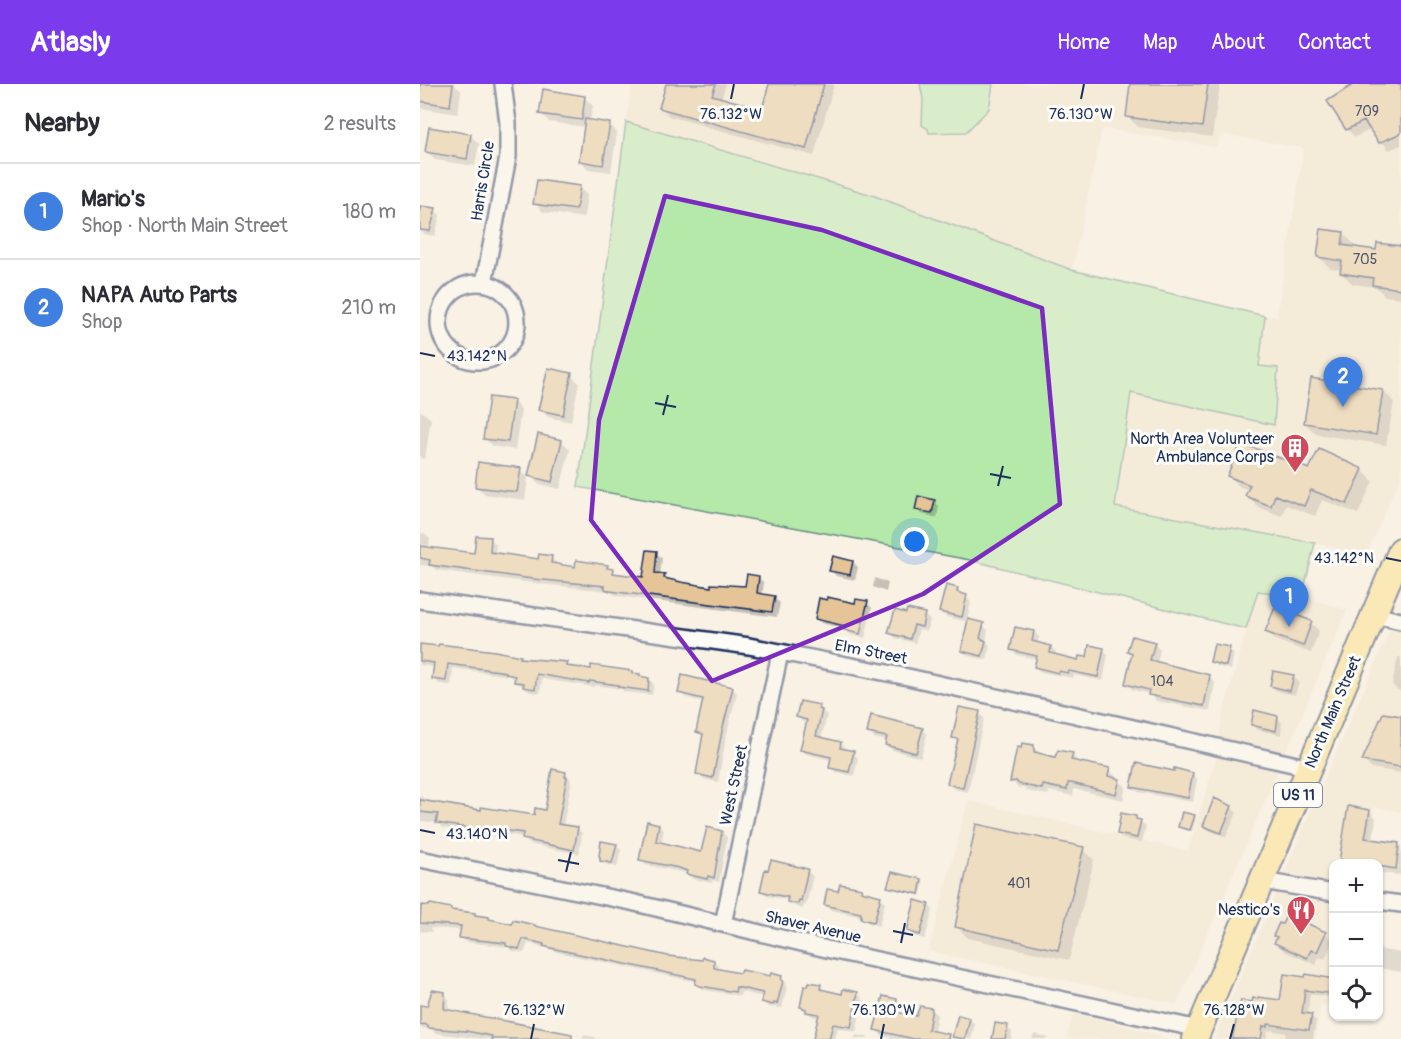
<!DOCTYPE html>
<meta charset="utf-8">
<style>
:root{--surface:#fff;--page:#f7f7f7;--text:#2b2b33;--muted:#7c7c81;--line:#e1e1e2;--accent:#7c3aed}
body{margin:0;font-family:Pangolin,sans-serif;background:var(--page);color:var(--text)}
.controls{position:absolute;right:18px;bottom:18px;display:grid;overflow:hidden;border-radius:12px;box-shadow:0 2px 4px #0004}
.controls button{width:54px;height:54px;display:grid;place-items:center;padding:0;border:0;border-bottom:2px solid var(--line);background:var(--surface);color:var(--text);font:30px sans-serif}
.you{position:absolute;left:495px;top:458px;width:21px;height:21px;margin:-15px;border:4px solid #fff;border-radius:50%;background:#1a73e8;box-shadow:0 0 0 9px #1a73e833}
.badge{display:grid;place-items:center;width:39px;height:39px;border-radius:50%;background:var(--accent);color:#fff;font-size:20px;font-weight:700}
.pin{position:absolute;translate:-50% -50px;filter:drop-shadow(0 2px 3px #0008)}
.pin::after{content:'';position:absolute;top:32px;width:21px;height:18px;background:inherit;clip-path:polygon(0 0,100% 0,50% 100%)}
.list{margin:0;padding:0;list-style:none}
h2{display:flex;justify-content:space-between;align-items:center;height:78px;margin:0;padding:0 24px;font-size:26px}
h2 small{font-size:20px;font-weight:400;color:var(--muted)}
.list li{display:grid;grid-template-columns:39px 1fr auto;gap:18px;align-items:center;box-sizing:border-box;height:96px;padding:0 24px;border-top:2px solid var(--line)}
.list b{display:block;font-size:22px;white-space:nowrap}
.list p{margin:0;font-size:20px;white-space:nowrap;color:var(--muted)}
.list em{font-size:20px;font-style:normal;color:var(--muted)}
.icon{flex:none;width:33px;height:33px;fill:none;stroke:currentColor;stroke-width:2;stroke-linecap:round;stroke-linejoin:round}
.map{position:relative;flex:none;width:981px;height:955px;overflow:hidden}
header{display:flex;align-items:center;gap:36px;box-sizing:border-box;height:84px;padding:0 30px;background:var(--accent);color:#fff}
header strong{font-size:28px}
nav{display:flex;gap:33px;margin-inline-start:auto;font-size:21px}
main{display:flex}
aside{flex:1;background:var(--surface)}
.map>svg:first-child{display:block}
</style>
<header>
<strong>Atlasly</strong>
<nav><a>Home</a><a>Map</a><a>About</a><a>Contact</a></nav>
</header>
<main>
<aside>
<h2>Nearby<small>2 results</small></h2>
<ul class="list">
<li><span class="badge" style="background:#3f7fe0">1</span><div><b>Mario's</b><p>Shop · North Main Street</p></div><em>180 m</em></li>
<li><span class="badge" style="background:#3f7fe0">2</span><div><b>NAPA Auto Parts</b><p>Shop</p></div><em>210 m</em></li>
</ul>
</aside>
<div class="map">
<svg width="981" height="955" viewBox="0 0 981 955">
<rect width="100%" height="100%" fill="#f8f1e4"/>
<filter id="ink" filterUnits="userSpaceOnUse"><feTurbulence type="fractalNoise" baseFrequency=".0167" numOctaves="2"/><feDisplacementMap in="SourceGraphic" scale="12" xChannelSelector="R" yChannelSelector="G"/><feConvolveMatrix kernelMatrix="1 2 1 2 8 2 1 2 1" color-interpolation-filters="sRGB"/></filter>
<g filter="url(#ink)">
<!-- built -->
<path fill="#f2e4cd" d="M212 0H981V392L946 471 895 459 695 423 711 309 854 340 858 284 839 282 845 232 857 233 884 64 801 50 796 63 682 44 652 186 452 111 206 38Z
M838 507 882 513 927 526 757 920 509 867 548 717 768 767 796 675 803 630Z
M981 522V728L954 723 946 779 914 780 913 922 901 920 895 955H794L904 696Z
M654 929 745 953 744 955H646Z"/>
<!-- green -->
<path fill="#b5e9aa" stroke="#688c84" stroke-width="1.5" d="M500 0H573L569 25 546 48 509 49 508 45 502 41 503 15Z
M206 38 452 111 652 186 845 232 839 282 858 284 854 341 711 309 695 423 895 459 882 513 838 507 826 545 550 476 158 403Z"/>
<!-- shadow -->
<path fill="#0003" d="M0 0H34L41 7 38 30 0 24Z
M248 0H306L301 15 343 27 351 0H418H414L394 72 249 32 241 24Z
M711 0H800L792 53 718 43 707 32Z
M937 0H981V61L969 66 952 45 935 53 927 45Z
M165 14 173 22 170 37 189 40 197 48 191 88 168 85 160 76 166 43 129 38 121 29Z
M50 51 59 60 55 82 15 76 7 68Z
M159 103 167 111 164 134 123 128 115 119Z
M0 123 15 126 20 131 15 152 4 150 0 146Z
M923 149 934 160V164L957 168 981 164V214L965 212 956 203 933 200 921 189 922 186 910 184 899 173Z
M151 291 159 299 151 338 128 333 120 325Z
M963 307 974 318 966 361 896 350 885 339Z
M93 317 101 326 95 366 73 362 65 354Z
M0 326 11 335 5 375 0 374Z
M141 357 150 365 140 405 118 400 110 391Z
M100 386 108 394 105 416 65 410 56 402Z
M942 386 953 397 938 430 902 416 895 432 866 421 862 432 838 423 827 412 830 406 820 403 809 392Z
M514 417 519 422 517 434 502 430 497 425Z
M0 449H4L10 455 8 465 55 470 70 455 76 460 75 471 119 477 131 474 137 479V482L156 485 187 483 198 491 224 495 236 469 242 474 240 491H244L250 497 292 504H327L338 493 344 499 342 512 354 514 360 519 357 533 197 512 189 507 120 500 16 486 12 482 0 481Z
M433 478 438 483 435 496 416 492 411 486Z
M455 494 468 499 466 508 453 503Z
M537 506 551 518 547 537 563 541 568 546 566 557 570 562 567 576 548 572 543 567 549 538 526 533 521 528Z
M447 519 452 524 445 554 431 551 425 545 401 539 396 534Z
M487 531H504L510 536 507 547 499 545 495 559 475 554 470 549Z
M891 539 899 547 891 569 855 556 847 548Z
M614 548 619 553 617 560 631 563 636 568 635 572 659 578 668 575 683 565 688 571 683 597 654 591 653 594 621 588 615 583 617 575 597 571 592 566Z
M734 559 740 566 737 579 789 592 795 599 790 627 736 617 730 610 713 606 707 600 713 571 709 567Z
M0 560 100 573 103 576 146 580 150 584 212 589 229 595 234 600 232 611 204 608 202 605 174 601V603L122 595 120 609 110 608 90 592 33 584 31 601 19 600 14 595 15 583 0 581Z
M809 565 814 570 811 586 797 582 792 577Z
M978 573H981V607L977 606 972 600Z
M855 588 874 593 879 598 875 611 857 607 852 602Z
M312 604 317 609 306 653 298 698 283 695 278 690 284 653 277 647 284 619 265 613 260 608Z
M399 622 407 632 401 655 421 659 425 664V667L433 669 438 674 434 692 416 688 411 683 412 676 386 670 381 665 387 639 383 638 378 633Z
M559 629 564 634 548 708 534 705 529 699 539 658 534 653Z
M857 633 862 639 861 651 837 646 832 640Z
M981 634V689L951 684 943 676Z
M502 645 507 650 501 674 472 666 467 661 468 657 454 654 449 649Z
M613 663 620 669 636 674 652 670 658 679 689 685 695 692V695L699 696 706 703 703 716 654 705 653 712 629 707 628 711 607 707 604 703 598 704 592 697Z
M145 689 150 694 151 700 143 742 157 744 162 749 159 770 109 760 104 753 78 749V753L23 744 19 739 0 737V712L12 719 62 727 115 732 126 728Z
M755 689 772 690 777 695 773 718 718 708 713 703Z
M795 716 811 723 817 729 806 753 790 747 784 741Z
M949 727 956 734 953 757 978 760 981 763V791L958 789V780H923L920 777Z
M774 733 776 735 772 747 760 742Z
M715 734 726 742 722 758 703 755 698 749Z
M238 741 244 746 241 760 282 770 301 748 307 753 299 798 293 796 292 799 273 795 266 789 226 781 221 775Z
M196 761 201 766 197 783 187 781 181 776Z
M663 765 674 776 649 876 548 854 537 843Z
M387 787 393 792 386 821H384L383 825 374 822 368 816 347 812 341 806Z
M502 796 504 798 500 812 469 802Z
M441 806 445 810 460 813 465 818 459 842 448 839 442 833 411 826 405 821 419 809Z
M0 821 25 824 33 828 69 834 71 837 248 874 294 877 299 882 298 886 351 894 361 893 366 898 367 903 362 924 348 923 343 918 344 913 321 908 320 912 286 906 282 905 277 898 137 868 127 864 108 859 104 869 92 867 89 863 46 858 41 853 42 846 10 844 12 848 0 847Z
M508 821 513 826 505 855 494 852 489 847Z
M905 849 913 857 905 875 899 873 896 881 864 867 856 859 858 854 855 851Z
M958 865 981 869V892V888L958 884Z
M865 892 914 896V914L890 910 887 931 891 932 896 937 893 955H865L866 949 848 946 846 955H812L833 919 862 918Z
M400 902 405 907 423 912 438 910 443 915 436 948 418 944 415 955H394L399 934 392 932 381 923 389 904Z
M24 909 29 915V928L118 945 133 946 155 955H64L15 949 11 945 0 944V923L8 924Z
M476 916 481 922 480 930 497 934 512 926 517 931 512 955H475L461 951 456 946Z
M539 933 549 935 555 940 551 955H533Z
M587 943 592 948 591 955H573Z
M614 950 626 953 628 955H612Z
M164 951 175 953 177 955H163Z
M436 951 447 953 448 955H435Z"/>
<!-- building -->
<path fill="#e5c597" stroke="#1b2f5e" stroke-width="1.5" d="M0 0H33L30 22 0 17Z
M246 0H296L292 11 342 25 349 0H404L386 65 239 24Z
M710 0H788L782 43 706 33Z
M934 0H981V49L959 59 944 37 926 46 907 17Z
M123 5 165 12 162 36 119 30Z
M165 35 190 39 183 81 159 77Z
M9 43 51 50 47 75 5 68Z
M117 96 160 102 156 126 113 120Z
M0 122 16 124 10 147 0 146Z
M901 145 924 148 922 161 956 166 957 159 981 162V205L952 201 953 194 920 189 922 177 897 173Z
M128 284 152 289 143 331 118 326Z
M891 294 963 306 956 351 884 339Z
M69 313 94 316 88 358 63 355Z
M118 350 142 356 132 398 108 392Z
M821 359 889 385 899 365 943 385 927 420 891 406 884 422 855 411 851 422 825 412 830 401 807 392Z
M58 378 101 384 97 408 55 403Z
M498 412 515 416 512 429 495 426Z
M56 452 71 453 70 468 118 475 119 470 132 472 131 479 155 483 156 476 188 481 187 484 194 485 193 489 223 493 227 466 237 467 235 489 245 490 244 494 261 498 291 503V500L325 502 327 490 339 492 337 509 355 512 352 528 190 507 185 505V502L113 495 9 481 10 476 0 474V462L54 469Z
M413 472 433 477 430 491 409 487Z
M526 501 538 504 537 508 547 511 542 533 519 528Z
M407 513 435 519 436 515 448 517 440 550 424 546 425 542 395 535 399 514 407 516Z
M855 523 892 537 883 562 845 548Z
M487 525 505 529 502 543 494 541 490 555 468 549 475 526 486 529Z
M548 535 564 539 560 554 566 557 562 572 541 567Z
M595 543 614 547 612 557 631 562 630 569 658 576 659 572 667 573 669 561 684 564 678 593 649 587 648 589 639 587 638 589 614 583 617 572 590 566Z
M712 552 735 558 730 576 790 591 784 622 728 611 729 606 705 600 712 569 707 567Z
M0 560 18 562 19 560 75 567 101 572 100 574 147 578 146 582 171 585V581L213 587 212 589 220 590V592L229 594 228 607 198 603V601L170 597 169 599 117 590 115 605 103 603 104 599 94 598 95 592 86 590V588L28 580 26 597 12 595 14 579 0 577Z
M794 560 810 563 806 582 790 578Z
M853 587 874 591 870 607 850 602Z
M262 591 313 603 302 647 293 694 276 690 283 650 276 648 283 615 258 609Z
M380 617 400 621 399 625 402 626 396 652 421 658 420 664 434 667 429 688 409 684 411 673 380 666 387 636 376 633Z
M539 623 560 627 543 704 527 700 538 655 532 654Z
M834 626 858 632 856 647 831 641Z
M963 629 981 632V683L942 677Z
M451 631 503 644 496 669 465 661 467 653 447 649Z
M602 659 614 661V668L635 673 638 666 653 669 651 676 690 684 688 692 700 695 696 710 651 699H648L647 706 623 701 622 705 599 700 596 697 590 698 597 663 601 664Z
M716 679 754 687V684L773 689 768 714 711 703Z
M132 685 146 688 145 693H147L138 740 158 743 154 766 102 755 103 749 73 745V748L16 739 18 730 0 728V716L61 726V723L114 731 115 724 125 726Z
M794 714 812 722 801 749 783 742Z
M928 722 950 726 945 754 979 759 976 785 958 782V780L919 778Z
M762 728 775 731 770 746 758 743Z
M701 729 716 732V735L721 736 717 754 697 750Z
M227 737 239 740 236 757 281 768 287 743 302 747 294 794 288 792 287 795 266 790 267 787 259 784 219 776Z
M556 740 664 763 638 866 535 843Z
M181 757 197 760 192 779 180 777V773L179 772Z
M351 776 388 785 381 817 379 816 378 820 367 818 368 813H366L340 807 345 785 348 786Z
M472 788 502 795 499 810 467 803Z
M420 800 442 804 441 807 461 812 454 838 441 835V829L404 821 407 805 418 807Z
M495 816 509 820 500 851 487 847Z
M10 820 31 824V826L55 829V831L69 833V835L92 840 93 836 115 841V842L248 872 282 876 283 873 294 876V884L319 889 322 886 350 892 351 889 362 892 361 896 363 897 357 920 354 919 353 921 341 918 343 909 316 903 315 908 280 902 275 900 276 895 131 864 123 862 124 860 103 855 99 865 86 862V859L39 854 41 842 0 839 1 822 3 821 9 822Z
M867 830 906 848 897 868 891 866 887 874 854 859 857 853 853 852 859 839 862 840Z
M864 890 885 893 886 890 914 895V910L885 906 882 929 892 930 889 946 848 940V943L843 942 841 955H812L821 916 832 918 833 914 838 915V913L860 916Z
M389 898 401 900 400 905 422 910 423 905 438 908 431 943 413 940 409 955H393L399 930 386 928V925L380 923 384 902H388Z
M12 906 25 908 24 925 152 950V955H71L72 952 46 947 8 944V941L0 940V921L7 922Z
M463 912 477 915 475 928 496 932 500 922 512 924 508 946 529 950 528 955H494L454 946Z
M538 931 550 934 545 955 532 953Z
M575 939 588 941 585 955H572Z"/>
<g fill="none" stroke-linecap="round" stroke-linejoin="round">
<!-- street casing -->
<g stroke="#1b2f5e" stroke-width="20">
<path id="street" d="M19 238a39 39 0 1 1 78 0a39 39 0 1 1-78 0Z
M64 199 88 73V39L83 0
M0 516 329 562 488 593 890 684
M954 531 981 537
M0 775 211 818 415 867 779 945
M842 797 914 809
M958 817 981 820
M303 840 360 569"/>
</g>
<!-- primary casing -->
<g stroke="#1b2f5e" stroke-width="28">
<path id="primary" d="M775 955 981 466"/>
</g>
<!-- street -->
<use href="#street" stroke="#fdfcf7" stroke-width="15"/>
<!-- primary -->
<use href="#primary" stroke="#fce080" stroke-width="24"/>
</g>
</g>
<!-- marked area -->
<path d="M0 0H981V955H0ZM245 112 402 146 622 224 640 420 503 510 292 597 171 436 179 336Z" fill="#f8f1e4" fill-opacity=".55" fill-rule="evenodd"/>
<path fill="none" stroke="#7b2cbf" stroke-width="4.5" stroke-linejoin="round" d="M245 112 402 146 622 224 640 420 503 510 292 597 171 436 179 336Z"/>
<!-- ticks -->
<path fill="none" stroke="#1b2f5e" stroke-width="2" d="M311 15 314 0M661 15 664 0M0 269 15 272M235 319 256 323M243 331 248 311M570 390 591 394M578 402 583 382M966 474 981 477M0 746 15 749M138 776 159 780M146 788 151 768M473 847 493 851M481 859 485 839M111 955 114 940M461 955 464 940M810 955 814 940"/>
<!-- icons -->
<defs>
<g id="building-pin" transform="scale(1.5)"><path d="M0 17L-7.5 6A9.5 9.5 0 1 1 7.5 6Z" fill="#d1495b" stroke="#fdfcf7"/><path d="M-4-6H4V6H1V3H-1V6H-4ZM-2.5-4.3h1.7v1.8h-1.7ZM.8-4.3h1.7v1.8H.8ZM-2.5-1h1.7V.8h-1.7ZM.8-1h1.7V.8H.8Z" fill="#fff"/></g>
<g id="restaurant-pin" transform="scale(1.5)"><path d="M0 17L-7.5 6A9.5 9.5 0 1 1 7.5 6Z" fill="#d1495b" stroke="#fdfcf7"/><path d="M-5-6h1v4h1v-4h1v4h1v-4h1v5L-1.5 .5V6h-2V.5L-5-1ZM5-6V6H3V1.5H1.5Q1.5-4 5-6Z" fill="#fff"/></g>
</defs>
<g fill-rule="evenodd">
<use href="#building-pin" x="875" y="364"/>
<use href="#restaurant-pin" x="881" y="826"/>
</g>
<g text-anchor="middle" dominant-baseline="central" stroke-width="6" stroke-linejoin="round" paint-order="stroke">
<!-- number labels -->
<g font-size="14" fill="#4e546c">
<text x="947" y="27">709</text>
<text x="945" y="175">705</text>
<text x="742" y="597">104</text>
<text x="599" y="799">401</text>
</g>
<!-- shield labels -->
<rect fill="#fdfcf7" stroke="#5f6c8c" stroke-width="1.5" x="854" y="699" width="48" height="24" rx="4.5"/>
<g font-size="15" font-weight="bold" fill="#1b2f5e">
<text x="878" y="711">US 11</text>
</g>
<!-- street labels -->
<g font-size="16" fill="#1b2f5e" stroke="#fdfcf7">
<text transform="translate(63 97) rotate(-81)">Harris Circle</text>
<text transform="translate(451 568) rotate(11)">Elm Street</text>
<text transform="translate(913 628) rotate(-67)">North Main Street</text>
<text transform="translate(314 701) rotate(-78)">West Street</text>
<text transform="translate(393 843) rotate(13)">Shaver Avenue</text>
</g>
<!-- poi labels -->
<g font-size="16" fill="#1b2f5e" stroke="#fdfcf7" text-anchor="end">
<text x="854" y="355">North Area Volunteer<tspan x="854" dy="18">Ambulance Corps</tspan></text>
<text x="860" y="826">Nestico's</text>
</g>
</g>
<g font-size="15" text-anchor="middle" fill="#1b2f5e" stroke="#fdfcf7" stroke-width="6" stroke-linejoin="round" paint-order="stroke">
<text x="311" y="35">76.132°W</text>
<text x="661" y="35">76.130°W</text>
<text x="57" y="277">43.142°N</text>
<text x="924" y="479">43.142°N</text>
<text x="57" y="755">43.140°N</text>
<text x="114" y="931">76.132°W</text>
<text x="464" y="931">76.130°W</text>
<text x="814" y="931">76.128°W</text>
</g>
</svg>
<div class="controls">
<button>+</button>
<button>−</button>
<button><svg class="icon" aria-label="locate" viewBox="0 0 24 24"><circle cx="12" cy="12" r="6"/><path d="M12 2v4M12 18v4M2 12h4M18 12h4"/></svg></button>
</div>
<div class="you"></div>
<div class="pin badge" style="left:869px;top:543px;background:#3f7fe0">1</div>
<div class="pin badge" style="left:923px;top:323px;background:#3f7fe0">2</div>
</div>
</main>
